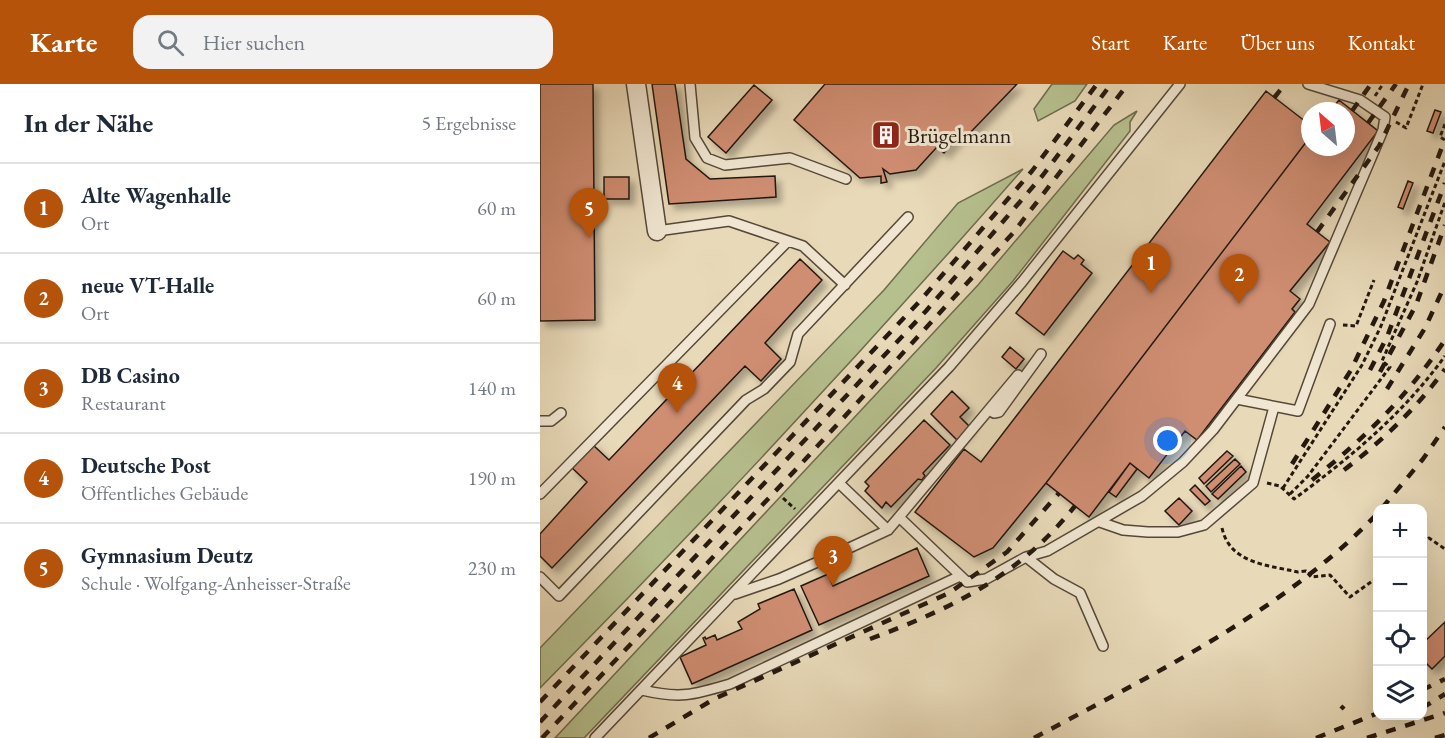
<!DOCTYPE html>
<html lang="de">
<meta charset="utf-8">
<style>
:root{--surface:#fff;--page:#f2f2f3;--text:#1f2937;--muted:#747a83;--line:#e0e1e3;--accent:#b45309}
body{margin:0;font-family:"EB Garamond",serif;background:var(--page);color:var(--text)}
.controls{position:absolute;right:18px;bottom:18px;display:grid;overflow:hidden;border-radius:12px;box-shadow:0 6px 24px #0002}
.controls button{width:54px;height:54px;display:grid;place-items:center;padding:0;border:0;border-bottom:2px solid var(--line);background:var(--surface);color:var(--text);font:30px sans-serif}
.compass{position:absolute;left:761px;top:18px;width:54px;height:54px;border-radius:50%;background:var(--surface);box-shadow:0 6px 24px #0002;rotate:332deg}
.you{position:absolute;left:628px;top:357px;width:21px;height:21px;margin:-15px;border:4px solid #fff;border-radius:50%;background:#1a73e8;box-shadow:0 0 0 9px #1a73e833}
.badge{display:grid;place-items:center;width:39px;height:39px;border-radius:50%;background:var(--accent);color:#fff;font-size:20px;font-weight:700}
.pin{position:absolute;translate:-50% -50px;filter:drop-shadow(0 2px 3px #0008)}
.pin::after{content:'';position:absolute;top:32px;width:21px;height:18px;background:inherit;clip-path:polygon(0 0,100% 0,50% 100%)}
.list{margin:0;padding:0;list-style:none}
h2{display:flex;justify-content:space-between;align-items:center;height:78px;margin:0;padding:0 24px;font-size:26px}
h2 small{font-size:20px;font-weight:400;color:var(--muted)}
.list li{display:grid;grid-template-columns:39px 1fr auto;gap:18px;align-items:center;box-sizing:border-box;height:90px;padding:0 24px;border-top:2px solid var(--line)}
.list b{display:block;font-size:22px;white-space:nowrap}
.list p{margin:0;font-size:20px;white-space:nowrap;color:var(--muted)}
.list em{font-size:20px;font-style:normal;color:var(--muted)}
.icon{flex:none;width:33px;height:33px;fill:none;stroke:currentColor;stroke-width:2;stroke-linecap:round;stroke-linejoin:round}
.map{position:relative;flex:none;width:905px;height:654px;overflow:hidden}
header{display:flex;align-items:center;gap:36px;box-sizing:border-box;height:84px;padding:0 30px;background:var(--accent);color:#fff}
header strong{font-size:28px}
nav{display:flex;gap:33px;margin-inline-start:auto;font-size:21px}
.search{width:420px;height:54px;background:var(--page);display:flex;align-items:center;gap:15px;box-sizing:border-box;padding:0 21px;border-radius:18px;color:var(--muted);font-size:22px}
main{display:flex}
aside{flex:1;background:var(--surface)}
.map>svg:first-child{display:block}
</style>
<header>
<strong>Karte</strong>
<div class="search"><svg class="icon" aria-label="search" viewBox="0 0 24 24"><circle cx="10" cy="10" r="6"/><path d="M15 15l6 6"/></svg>Hier suchen</div>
<nav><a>Start</a><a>Karte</a><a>Über uns</a><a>Kontakt</a></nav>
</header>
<main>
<aside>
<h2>In der Nähe<small>5 Ergebnisse</small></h2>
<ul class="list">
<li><span class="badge">1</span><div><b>Alte Wagenhalle</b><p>Ort</p></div><em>60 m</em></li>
<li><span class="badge">2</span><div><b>neue VT-Halle</b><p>Ort</p></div><em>60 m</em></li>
<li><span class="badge">3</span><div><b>DB Casino</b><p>Restaurant</p></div><em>140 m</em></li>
<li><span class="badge">4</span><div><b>Deutsche Post</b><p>Öffentliches Gebäude</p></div><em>190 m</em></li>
<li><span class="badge">5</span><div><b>Gymnasium Deutz</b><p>Schule · Wolfgang-Anheisser-Straße</p></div><em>230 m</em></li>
</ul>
</aside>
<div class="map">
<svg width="905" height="654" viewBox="0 0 905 654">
<defs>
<filter id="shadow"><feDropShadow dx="5.5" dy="5.5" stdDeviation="3" flood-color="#0004"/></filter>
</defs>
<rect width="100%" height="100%" fill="#e8d9b8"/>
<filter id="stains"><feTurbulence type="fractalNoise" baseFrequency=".00333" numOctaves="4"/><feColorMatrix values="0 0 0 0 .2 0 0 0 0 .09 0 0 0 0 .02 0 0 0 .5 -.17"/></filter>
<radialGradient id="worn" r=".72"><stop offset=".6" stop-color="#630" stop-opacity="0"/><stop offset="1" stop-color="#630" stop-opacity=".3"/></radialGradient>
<!-- green -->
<path fill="#b6bf8e" stroke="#6d6c4e" stroke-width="1.5" d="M512 0H547L535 17 498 37 494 25Z
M597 27 590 38V47L473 197 396 284 44 654H15L438 201 574 41Z
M483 85C327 263 166 436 0 604V564L344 206 418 119Z"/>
<!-- building -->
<path fill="#cf8d72" stroke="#24180f" stroke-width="1.5" filter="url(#shadow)" d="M0 0H53L55 236 0 237Z
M112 0H135L146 75 170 95 235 92 236 113 129 120Z
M285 0H477L426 53 422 49 404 69 397 63 376 86 350 90 343 85 347 98 341 99V92L320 94 254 36Z
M214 1 232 16 186 69 168 53Z
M726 7 770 41V53L506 399 453 464 434 473 375 428 424 365 441 378Z
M799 16 838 47 767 140 790 158 750 207 760 215 752 225 755 228 657 356 645 347 609 394 590 379 549 433 506 399 770 53V63H806V27H790Z
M895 26 901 28 893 49 887 47Z
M64 93H89V115H64Z
M868 97 873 99 863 125 858 123Z
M523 167 534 175 538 171 544 176 541 180 552 189 504 251 476 229Z
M260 175 282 196 225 259 241 275 221 297 205 282 12 484 0 472V450L47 398 30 382 52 360 69 376Z
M470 263 484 275 476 285 462 273Z
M412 307 429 324 420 333 430 343 417 356 391 330Z
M384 336 410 361 383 389 385 392 382 396 378 395 351 423 346 418 342 424 325 407 329 402 325 398Z
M687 367 693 372 664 400 659 394Z
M695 375 700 380 671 408 666 402Z
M590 379 597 385 576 413 569 408Z
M701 382 706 388 678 415 672 410Z
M655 401 670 417 665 421 650 406Z
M639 414 652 427 639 441 625 427Z
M377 464 389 492 279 541 261 502 288 490 293 502Z
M254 505 272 546 152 600 140 573 166 561 163 554 165 553 166 555 175 551 177 556 202 545 198 538 220 525 218 520Z
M905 538V572L892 585 882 575V560Z"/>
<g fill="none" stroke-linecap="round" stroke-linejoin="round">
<!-- lane casing -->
<g stroke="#554839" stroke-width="12">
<path id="lane" d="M150 0 155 54 167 74 185 81 250 74 306 95
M117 147 189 137 263 162 305 201
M697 315 758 327 790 240
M449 326 454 329 459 328 501 270
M0 337H11L21 329
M300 400 348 446
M0 410 248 157
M359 433 478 291
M560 438 583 446 608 448H638L664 441 713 399 734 323
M486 473 507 467 602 412 643 378 673 346 769 220 843 46 845 33 820 16 768 0
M0 493 19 512 206 316 224 305 250 278 258 250 368 133
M195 510 239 495 307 465 348 446 359 433 427 498 446 495 486 473 514 495 540 509 563 562
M102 606C140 615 153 611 190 600L420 492
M55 654 409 283 482 198 640 0"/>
</g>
<!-- street casing -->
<g stroke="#554839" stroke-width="21">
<path id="street" d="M96 0 117 147"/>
</g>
<!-- path -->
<path stroke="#24180f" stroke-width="3" stroke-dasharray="4.5 3" stroke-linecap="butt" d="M835 12 843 0
M856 38 866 44 883 0
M905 40 900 53 905 56
M803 241 816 242 834 196
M727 399 740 402 754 415C811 373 863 330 905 272
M743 404 822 281 841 242 905 77
M750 410 768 392 850 283 842 277 877 198 905 118
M243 414 255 425
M682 444C690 480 728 481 758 488L766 487 771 493 790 491 810 513 838 493
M882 459 889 454 905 465"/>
<!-- lane -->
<use href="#lane" stroke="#f0e6d1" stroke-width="9"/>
<!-- street -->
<use href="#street" stroke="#f0e6d1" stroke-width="18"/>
<!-- rail -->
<path stroke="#24180f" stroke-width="4.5" stroke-dasharray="10 10" stroke-linecap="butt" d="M734 14 745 0
M812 27 831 0
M828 39 856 0
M777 148 839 62 869 0
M830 286 847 253 905 99
M840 288 876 221 905 141
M847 305 885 244 905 201
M752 380 811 286 844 217 905 55
M804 386C842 357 877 324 905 285
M772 396C827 352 865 315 905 256
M842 424 883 375 905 343
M330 555C413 524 479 492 535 422
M882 606 905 595
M0 618 379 218 492 87 557 0
M882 624 905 610
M801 625 804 622
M0 638 386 227 503 91 571 0
M2 654 261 380 473 149 588 0
M109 654 174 615 409 509 467 468 519 409
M494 654C613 590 743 528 838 429
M776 654 838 629
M827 654 905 629
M895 654 905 651"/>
</g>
<!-- icons -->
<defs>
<g id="building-square" transform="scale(1.5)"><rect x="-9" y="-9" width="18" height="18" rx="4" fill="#8f2418" stroke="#f0e6d1"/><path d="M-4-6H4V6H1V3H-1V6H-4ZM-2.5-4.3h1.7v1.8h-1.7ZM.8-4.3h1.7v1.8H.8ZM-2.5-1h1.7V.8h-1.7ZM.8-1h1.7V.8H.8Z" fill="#fff"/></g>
</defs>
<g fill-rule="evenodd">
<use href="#building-square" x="346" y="51"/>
</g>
<g text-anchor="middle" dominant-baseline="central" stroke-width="6" stroke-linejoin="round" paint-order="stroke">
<!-- poi labels -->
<g font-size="22" fill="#24180f" stroke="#f0e6d1" text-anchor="start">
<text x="367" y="51">Brügelmann</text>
</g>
</g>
<rect width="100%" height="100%" filter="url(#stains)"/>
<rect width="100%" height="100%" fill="url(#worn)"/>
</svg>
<div class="controls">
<button>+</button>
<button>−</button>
<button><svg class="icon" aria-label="locate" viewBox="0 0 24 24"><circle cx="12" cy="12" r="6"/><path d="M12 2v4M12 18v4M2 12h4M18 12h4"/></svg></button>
<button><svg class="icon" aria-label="layers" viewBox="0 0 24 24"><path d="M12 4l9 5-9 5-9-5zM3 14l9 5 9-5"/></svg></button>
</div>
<svg class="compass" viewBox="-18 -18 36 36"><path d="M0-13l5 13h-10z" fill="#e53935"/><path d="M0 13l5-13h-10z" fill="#747a83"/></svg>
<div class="you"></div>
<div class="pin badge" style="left:611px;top:209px">1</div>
<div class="pin badge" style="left:699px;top:220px">2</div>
<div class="pin badge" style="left:293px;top:502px">3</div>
<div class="pin badge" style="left:137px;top:329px">4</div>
<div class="pin badge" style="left:49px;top:154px">5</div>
</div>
</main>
